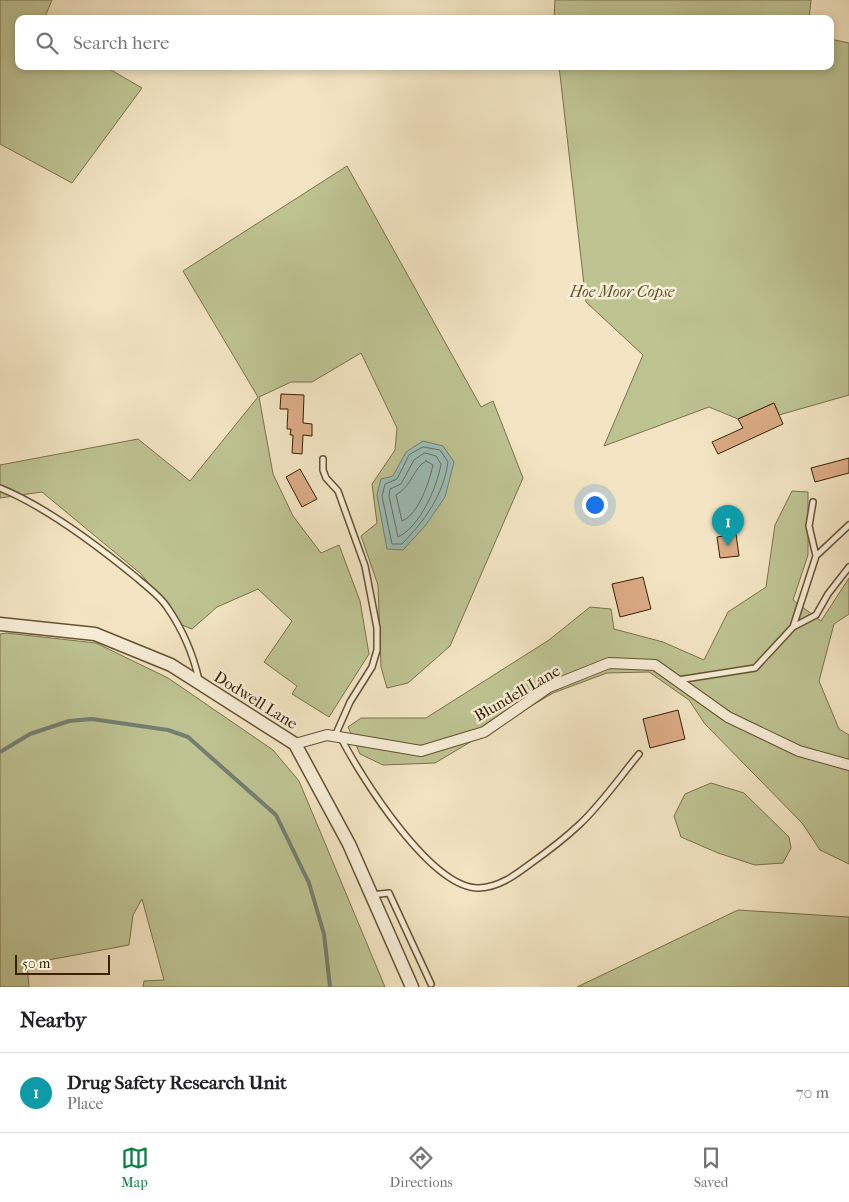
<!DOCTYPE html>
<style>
:root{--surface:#fff;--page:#f6f6f6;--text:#202124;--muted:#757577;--line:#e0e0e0;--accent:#0b8043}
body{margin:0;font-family:"IM FELL French Canon",serif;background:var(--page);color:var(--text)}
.scale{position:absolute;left:15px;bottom:12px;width:95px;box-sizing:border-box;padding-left:5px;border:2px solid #372101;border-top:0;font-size:14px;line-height:18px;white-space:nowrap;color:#372101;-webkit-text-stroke:4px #f7eed8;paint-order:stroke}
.you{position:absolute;left:594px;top:504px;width:18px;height:18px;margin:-12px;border:4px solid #fff;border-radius:50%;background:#1a73e8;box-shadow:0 0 0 8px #1a73e833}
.badge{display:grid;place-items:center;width:32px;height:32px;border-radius:50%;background:var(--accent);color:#fff;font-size:16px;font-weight:700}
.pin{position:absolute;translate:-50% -41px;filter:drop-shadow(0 1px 2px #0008)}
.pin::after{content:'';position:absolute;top:26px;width:18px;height:15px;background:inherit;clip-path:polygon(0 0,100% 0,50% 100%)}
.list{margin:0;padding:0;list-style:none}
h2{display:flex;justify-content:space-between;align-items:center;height:65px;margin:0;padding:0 20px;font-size:21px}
h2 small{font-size:16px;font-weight:400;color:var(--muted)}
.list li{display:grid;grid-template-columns:32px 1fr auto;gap:15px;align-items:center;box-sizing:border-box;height:80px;padding:0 20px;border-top:1px solid var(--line)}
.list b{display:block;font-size:19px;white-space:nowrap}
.list p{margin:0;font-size:16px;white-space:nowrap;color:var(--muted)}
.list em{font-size:16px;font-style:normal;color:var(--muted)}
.icon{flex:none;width:28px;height:28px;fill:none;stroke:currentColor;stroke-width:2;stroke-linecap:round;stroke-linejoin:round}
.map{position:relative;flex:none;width:849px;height:987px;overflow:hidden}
.search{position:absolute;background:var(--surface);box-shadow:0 2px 8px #0003;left:15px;right:15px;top:15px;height:55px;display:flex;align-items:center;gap:12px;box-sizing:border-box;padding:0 18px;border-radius:10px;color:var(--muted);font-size:19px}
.sheet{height:145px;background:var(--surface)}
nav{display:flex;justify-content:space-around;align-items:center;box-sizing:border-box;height:70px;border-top:1px solid var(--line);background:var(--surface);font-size:14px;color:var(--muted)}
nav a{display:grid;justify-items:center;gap:2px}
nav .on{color:var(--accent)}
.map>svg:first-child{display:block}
</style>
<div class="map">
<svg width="849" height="987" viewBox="0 0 849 987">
<rect width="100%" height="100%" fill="#f3e5c3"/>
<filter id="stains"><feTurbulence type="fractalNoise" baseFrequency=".004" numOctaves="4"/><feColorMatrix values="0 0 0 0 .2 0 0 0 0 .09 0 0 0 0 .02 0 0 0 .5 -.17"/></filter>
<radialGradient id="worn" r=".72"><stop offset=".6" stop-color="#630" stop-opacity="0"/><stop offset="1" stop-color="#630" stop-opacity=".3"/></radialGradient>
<!-- green -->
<path fill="#bec392" stroke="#7a724a" d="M0 0H52L44 19H19V66H104L142 88 72 183 0 144Z
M555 0H811L809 19H554Z
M830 39 849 43V395L779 415 774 403 738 419 709 407 604 446 643 355 586 302 559 66H830Z
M347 166 481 407 493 401 523 478 450 646 408 683 387 688 381 667 378 585 361 536 377 523 372 484 395 450 397 428 361 353 312 382H291L259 397 273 474 293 516 321 553 339 545 360 601 369 654 329 717 292 694 297 686 264 662 292 621 258 589 217 607 192 629 182 625 141 574 42 492 0 498V465L138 439 190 481 258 397 183 271Z
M792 491 808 492V555L793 600 821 621 849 578V614L834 624 819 681 839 729 849 735V864L820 850 802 823 705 724 689 700 649 672 607 673 553 693 435 763 383 765 360 754 348 727 361 718H426L549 640 590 607 611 609 614 629 663 642 704 660 728 612 766 587 775 525Z
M6 633 96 643 168 678 273 750 299 781 385 987H143L144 981 164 980 142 899 133 915 129 945 27 964 29 987H0V634Z
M711 783 744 793 789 837 791 848 783 863 755 865 718 853 681 837 674 816 685 794Z
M738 910 849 917V987H577Z"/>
<!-- water -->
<path fill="#9cbeb8" stroke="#747f6f" d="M423 441 443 446 454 462 445 497 425 526 403 550 387 549 377 495 381 479 393 476 406 452Z"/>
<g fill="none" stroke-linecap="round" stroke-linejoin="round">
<!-- shore -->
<path stroke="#6a705c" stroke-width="1" d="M423 447 440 450 448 462C443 496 425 520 402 544H392L382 496 385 484 397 479 409 455Z
M425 453 436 456 441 464C437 487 420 527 398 537L389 496 390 489 401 484 414 460Z
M426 461 433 465C429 482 419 514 402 521L396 495C413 485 413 468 426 461Z"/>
<!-- stream -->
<path stroke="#747f6f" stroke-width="4" d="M0 752 30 734 69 721 92 719 168 730 188 737 276 815 309 883 324 934 330 987"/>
</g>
<!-- building -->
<path fill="#dbab85" stroke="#372101" d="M281 394 304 395 303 423 312 424V436L303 435 302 454 292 453 293 435H290L291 429H287L288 409H280Z
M774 403 783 424 718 454 712 442 743 428 738 419Z
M849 458V473L815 482 811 468Z
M300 469 317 499 302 507 286 477Z
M736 534 739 556 720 558 717 537Z
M643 577 651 609 620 617 612 584Z
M678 710 685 739 650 748 643 719Z"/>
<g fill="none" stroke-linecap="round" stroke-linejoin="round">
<!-- service casing -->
<g stroke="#665232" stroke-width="8">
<path id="service" d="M323 459V470L326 478 338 491 365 566 377 628V650L372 667 350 702 335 736
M0 488C47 507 98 546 137 578 147 587 160 596 167 607 183 630 193 654 199 680
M813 502 809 526 816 556
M793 627 816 556 849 525
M678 680 755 668 793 627 816 615 828 594 849 567
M341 738C361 777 431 889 479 888 499 887 514 876 530 864 547 852 564 839 580 824 602 803 620 777 639 754
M371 895 389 893 431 984"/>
</g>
<!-- minor casing -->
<g stroke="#665232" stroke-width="12">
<path id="minor" d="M295 744 327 735 421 751 484 732 549 687 609 663 655 665 728 717 799 751 849 765"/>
</g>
<!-- tertiary casing -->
<g stroke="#665232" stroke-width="15">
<path id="tertiary" d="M0 624 95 634 171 665 295 744 349 844 412 987"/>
</g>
<!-- service -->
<use href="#service" stroke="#f7eed8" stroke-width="5"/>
<!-- minor -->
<use href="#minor" stroke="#f7eed8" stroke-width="10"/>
<!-- tertiary -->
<use href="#tertiary" stroke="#f7eed8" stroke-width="12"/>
</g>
<g text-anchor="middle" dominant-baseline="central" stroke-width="5" stroke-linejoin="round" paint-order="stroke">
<!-- park labels -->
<g font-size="16" font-style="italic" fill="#60522c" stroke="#f7eed8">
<text x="622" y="291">Hoe Moor Copse</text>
</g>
<!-- street labels -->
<g font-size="16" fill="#372101" stroke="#f7eed8">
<text transform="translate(517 693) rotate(-30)">Blundell Lane</text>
<text transform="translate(256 700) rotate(32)">Dodwell Lane</text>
</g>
</g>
<rect width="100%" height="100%" filter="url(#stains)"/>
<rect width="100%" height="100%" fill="url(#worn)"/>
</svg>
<div class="scale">50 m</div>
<div class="you"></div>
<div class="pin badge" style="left:728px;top:546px;background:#0f9aa8">1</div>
<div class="search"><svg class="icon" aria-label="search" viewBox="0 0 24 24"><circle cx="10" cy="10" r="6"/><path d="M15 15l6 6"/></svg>Search here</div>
</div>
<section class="sheet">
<h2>Nearby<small></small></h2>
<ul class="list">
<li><span class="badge" style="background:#0f9aa8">1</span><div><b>Drug Safety Research Unit</b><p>Place</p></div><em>70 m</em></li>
</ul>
</section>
<nav>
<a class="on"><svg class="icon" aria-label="map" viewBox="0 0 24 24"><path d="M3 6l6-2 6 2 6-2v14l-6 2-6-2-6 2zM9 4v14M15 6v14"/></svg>Map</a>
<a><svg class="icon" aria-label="directions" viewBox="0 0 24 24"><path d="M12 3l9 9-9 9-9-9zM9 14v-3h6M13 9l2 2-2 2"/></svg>Directions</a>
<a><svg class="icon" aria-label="saved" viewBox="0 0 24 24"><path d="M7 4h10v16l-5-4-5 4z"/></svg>Saved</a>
</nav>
